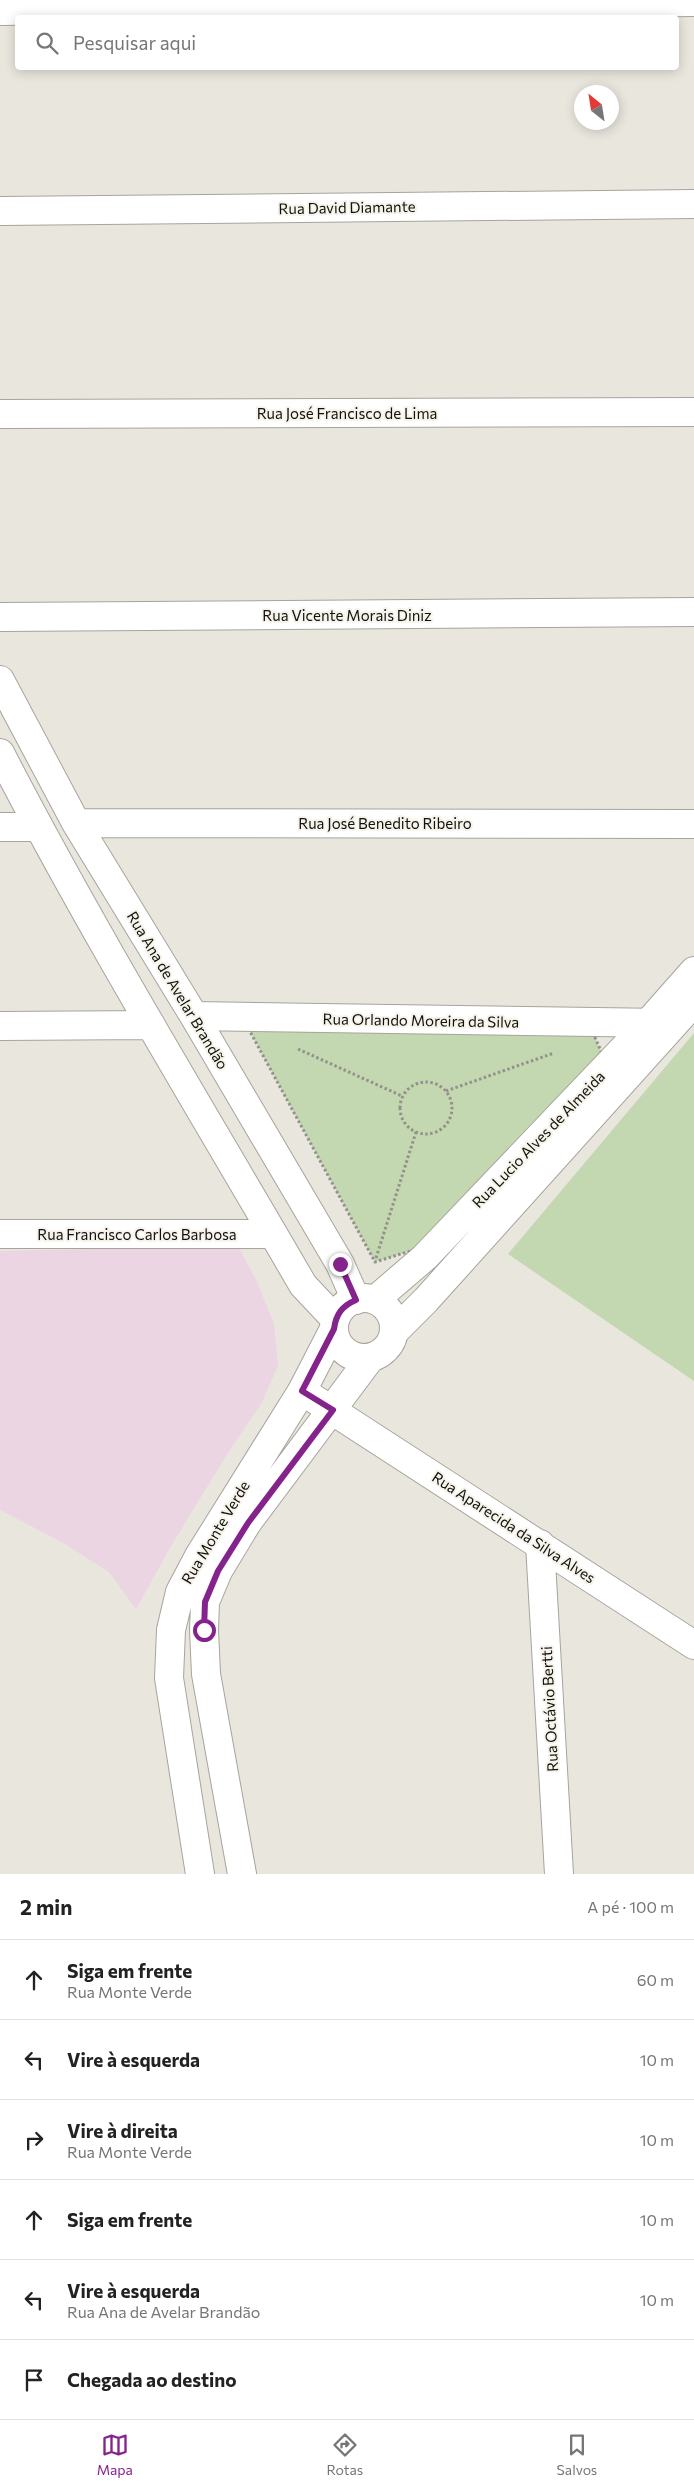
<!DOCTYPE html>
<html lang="pt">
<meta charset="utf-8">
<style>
:root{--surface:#fff;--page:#f6f6f6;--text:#222;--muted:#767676;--line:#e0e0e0;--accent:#85238d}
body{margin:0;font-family:Commissioner,sans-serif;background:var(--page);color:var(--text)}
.compass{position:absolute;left:574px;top:85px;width:45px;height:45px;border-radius:50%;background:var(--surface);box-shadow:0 2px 12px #0003;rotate:330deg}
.stop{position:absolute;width:15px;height:15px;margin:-11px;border:4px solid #85238d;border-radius:50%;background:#fff}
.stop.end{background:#85238d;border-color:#fff;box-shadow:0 1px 5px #0008}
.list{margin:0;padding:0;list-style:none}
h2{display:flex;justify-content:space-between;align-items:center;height:65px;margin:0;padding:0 20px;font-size:21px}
h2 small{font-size:16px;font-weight:400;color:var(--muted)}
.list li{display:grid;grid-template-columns:32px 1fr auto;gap:15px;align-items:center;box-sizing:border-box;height:80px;padding:0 20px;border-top:1px solid var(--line)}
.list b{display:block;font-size:19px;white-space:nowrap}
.list p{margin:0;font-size:16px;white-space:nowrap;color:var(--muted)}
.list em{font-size:16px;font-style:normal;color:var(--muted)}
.icon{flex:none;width:28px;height:28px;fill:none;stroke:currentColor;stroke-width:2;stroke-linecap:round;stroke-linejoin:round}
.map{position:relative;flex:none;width:694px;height:1874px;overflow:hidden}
.search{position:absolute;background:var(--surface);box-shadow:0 2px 12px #0003;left:15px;right:15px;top:15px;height:55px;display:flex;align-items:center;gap:12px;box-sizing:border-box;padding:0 18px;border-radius:5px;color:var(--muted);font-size:19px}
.sheet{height:545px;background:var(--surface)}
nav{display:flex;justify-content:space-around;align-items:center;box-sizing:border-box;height:70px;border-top:1px solid var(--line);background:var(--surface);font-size:14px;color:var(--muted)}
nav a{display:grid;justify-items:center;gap:2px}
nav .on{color:var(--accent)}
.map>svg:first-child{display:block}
</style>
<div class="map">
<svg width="694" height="1874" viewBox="0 0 694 1874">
<rect width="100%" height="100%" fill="#e8e6dd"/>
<!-- education -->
<path fill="#ebd5e2" d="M238 1246 257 1282 274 1324 278 1366 261 1404 229 1451 171 1546 136 1609 109 1572 60 1541 0 1510V1251Z"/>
<!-- green -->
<path fill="#c3d7b1" d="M247 1026H590L604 1058 436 1243 375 1262Z
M694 1033V1381L508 1254Z"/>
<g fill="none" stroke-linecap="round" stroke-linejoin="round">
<!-- minor casing -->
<g stroke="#a7a49c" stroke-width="30">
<path id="minor" d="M0 11 694 2
M0 211 694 204
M0 414 694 412
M0 617 694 612
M0 680 76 823 194 1016 340 1264 356 1300
M0 753C94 935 201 1109 303 1285L335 1319
M76 823 694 824
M0 827H38
M194 1016 665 1023
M0 1026 151 1025
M0 1234H273
M302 1391 694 1645
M540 1544 559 1874"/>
</g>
<!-- tertiary casing -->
<g stroke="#a7a49c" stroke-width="30">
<path id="tertiary" d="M334 1328a30 30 0 1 1 60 0a30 30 0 1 1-60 0Z
M375 1300 425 1257 648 1023 694 971
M394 1332 426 1300 694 1002
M200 1874 169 1678 171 1630 180 1592 199 1556 302 1391 334 1329
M242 1874 206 1674 204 1630 205 1602 218 1571 247 1523 371 1357"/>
</g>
<!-- path -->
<path stroke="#93918b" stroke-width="3" stroke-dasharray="2.5 2.5" stroke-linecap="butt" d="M247 1026H590L604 1058 436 1243 375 1262Z
M298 1049 402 1096
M400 1108a26 26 0 1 1 52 0a26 26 0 1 1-52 0Z
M446 1091 554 1053
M376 1258 416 1132"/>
<!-- minor -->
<use href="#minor" stroke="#fff" stroke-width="28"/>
<!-- tertiary -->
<use href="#tertiary" stroke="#fff" stroke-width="28"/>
</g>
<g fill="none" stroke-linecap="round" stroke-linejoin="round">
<!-- route -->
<path stroke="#85238d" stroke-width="6" d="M204 1630 205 1602 218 1571 248 1523 333 1410 302 1391 334 1329C336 1314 342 1306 356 1300L340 1264"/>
</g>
<g text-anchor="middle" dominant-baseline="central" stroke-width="4" stroke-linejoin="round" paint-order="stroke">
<!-- street labels -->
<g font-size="15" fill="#12110e" stroke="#f6f3ea">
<text transform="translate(347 207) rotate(-1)">Rua David Diamante</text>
<text x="347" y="413">Rua José Francisco de Lima</text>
<text x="347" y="615">Rua Vicente Morais Diniz</text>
<text x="385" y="823">Rua José Benedito Ribeiro</text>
<text transform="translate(178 990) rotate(59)">Rua Ana de Avelar Brandão</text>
<text transform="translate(421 1020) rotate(1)">Rua Orlando Moreira da Silva</text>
<text transform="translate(538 1139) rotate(-46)">Rua Lucio Alves de Almeida</text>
<text x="137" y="1234">Rua Francisco Carlos Barbosa</text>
<text transform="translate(514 1527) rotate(33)">Rua Aparecida da Silva Alves</text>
<text transform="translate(215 1532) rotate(-59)">Rua Monte Verde</text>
<text transform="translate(549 1709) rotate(-93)">Rua Octávio Bertti</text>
</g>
</g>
</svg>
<svg class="compass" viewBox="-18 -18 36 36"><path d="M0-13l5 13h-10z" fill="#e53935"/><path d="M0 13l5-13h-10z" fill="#767676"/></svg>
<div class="stop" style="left:204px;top:1630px"></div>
<div class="stop end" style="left:340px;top:1264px"></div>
<div class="search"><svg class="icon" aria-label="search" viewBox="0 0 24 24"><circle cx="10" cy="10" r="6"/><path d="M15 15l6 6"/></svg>Pesquisar aqui</div>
</div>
<section class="sheet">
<h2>2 min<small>A pé · 100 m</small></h2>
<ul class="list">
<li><svg class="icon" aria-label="ahead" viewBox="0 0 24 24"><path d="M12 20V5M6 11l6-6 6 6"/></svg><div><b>Siga em frente</b><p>Rua Monte Verde</p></div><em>60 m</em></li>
<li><svg class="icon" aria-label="left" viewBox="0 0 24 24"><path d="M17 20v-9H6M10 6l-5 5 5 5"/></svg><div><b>Vire à esquerda</b></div><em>10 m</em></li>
<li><svg class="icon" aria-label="right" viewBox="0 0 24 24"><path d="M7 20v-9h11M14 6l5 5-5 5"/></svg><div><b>Vire à direita</b><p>Rua Monte Verde</p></div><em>10 m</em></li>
<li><svg class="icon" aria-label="ahead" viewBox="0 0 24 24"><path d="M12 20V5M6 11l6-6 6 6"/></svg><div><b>Siga em frente</b></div><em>10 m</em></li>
<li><svg class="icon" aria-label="left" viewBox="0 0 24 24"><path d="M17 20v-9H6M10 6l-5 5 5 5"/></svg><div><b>Vire à esquerda</b><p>Rua Ana de Avelar Brandão</p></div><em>10 m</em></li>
<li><svg class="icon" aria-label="arrive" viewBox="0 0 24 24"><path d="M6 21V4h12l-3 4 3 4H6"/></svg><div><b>Chegada ao destino</b></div></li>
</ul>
</section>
<nav>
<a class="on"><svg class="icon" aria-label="map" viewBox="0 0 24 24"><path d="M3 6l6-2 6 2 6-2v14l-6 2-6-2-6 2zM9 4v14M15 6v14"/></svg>Mapa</a>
<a><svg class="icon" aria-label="directions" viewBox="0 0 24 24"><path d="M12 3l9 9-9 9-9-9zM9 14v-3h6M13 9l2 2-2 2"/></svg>Rotas</a>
<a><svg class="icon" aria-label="saved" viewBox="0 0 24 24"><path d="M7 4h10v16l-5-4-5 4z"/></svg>Salvos</a>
</nav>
